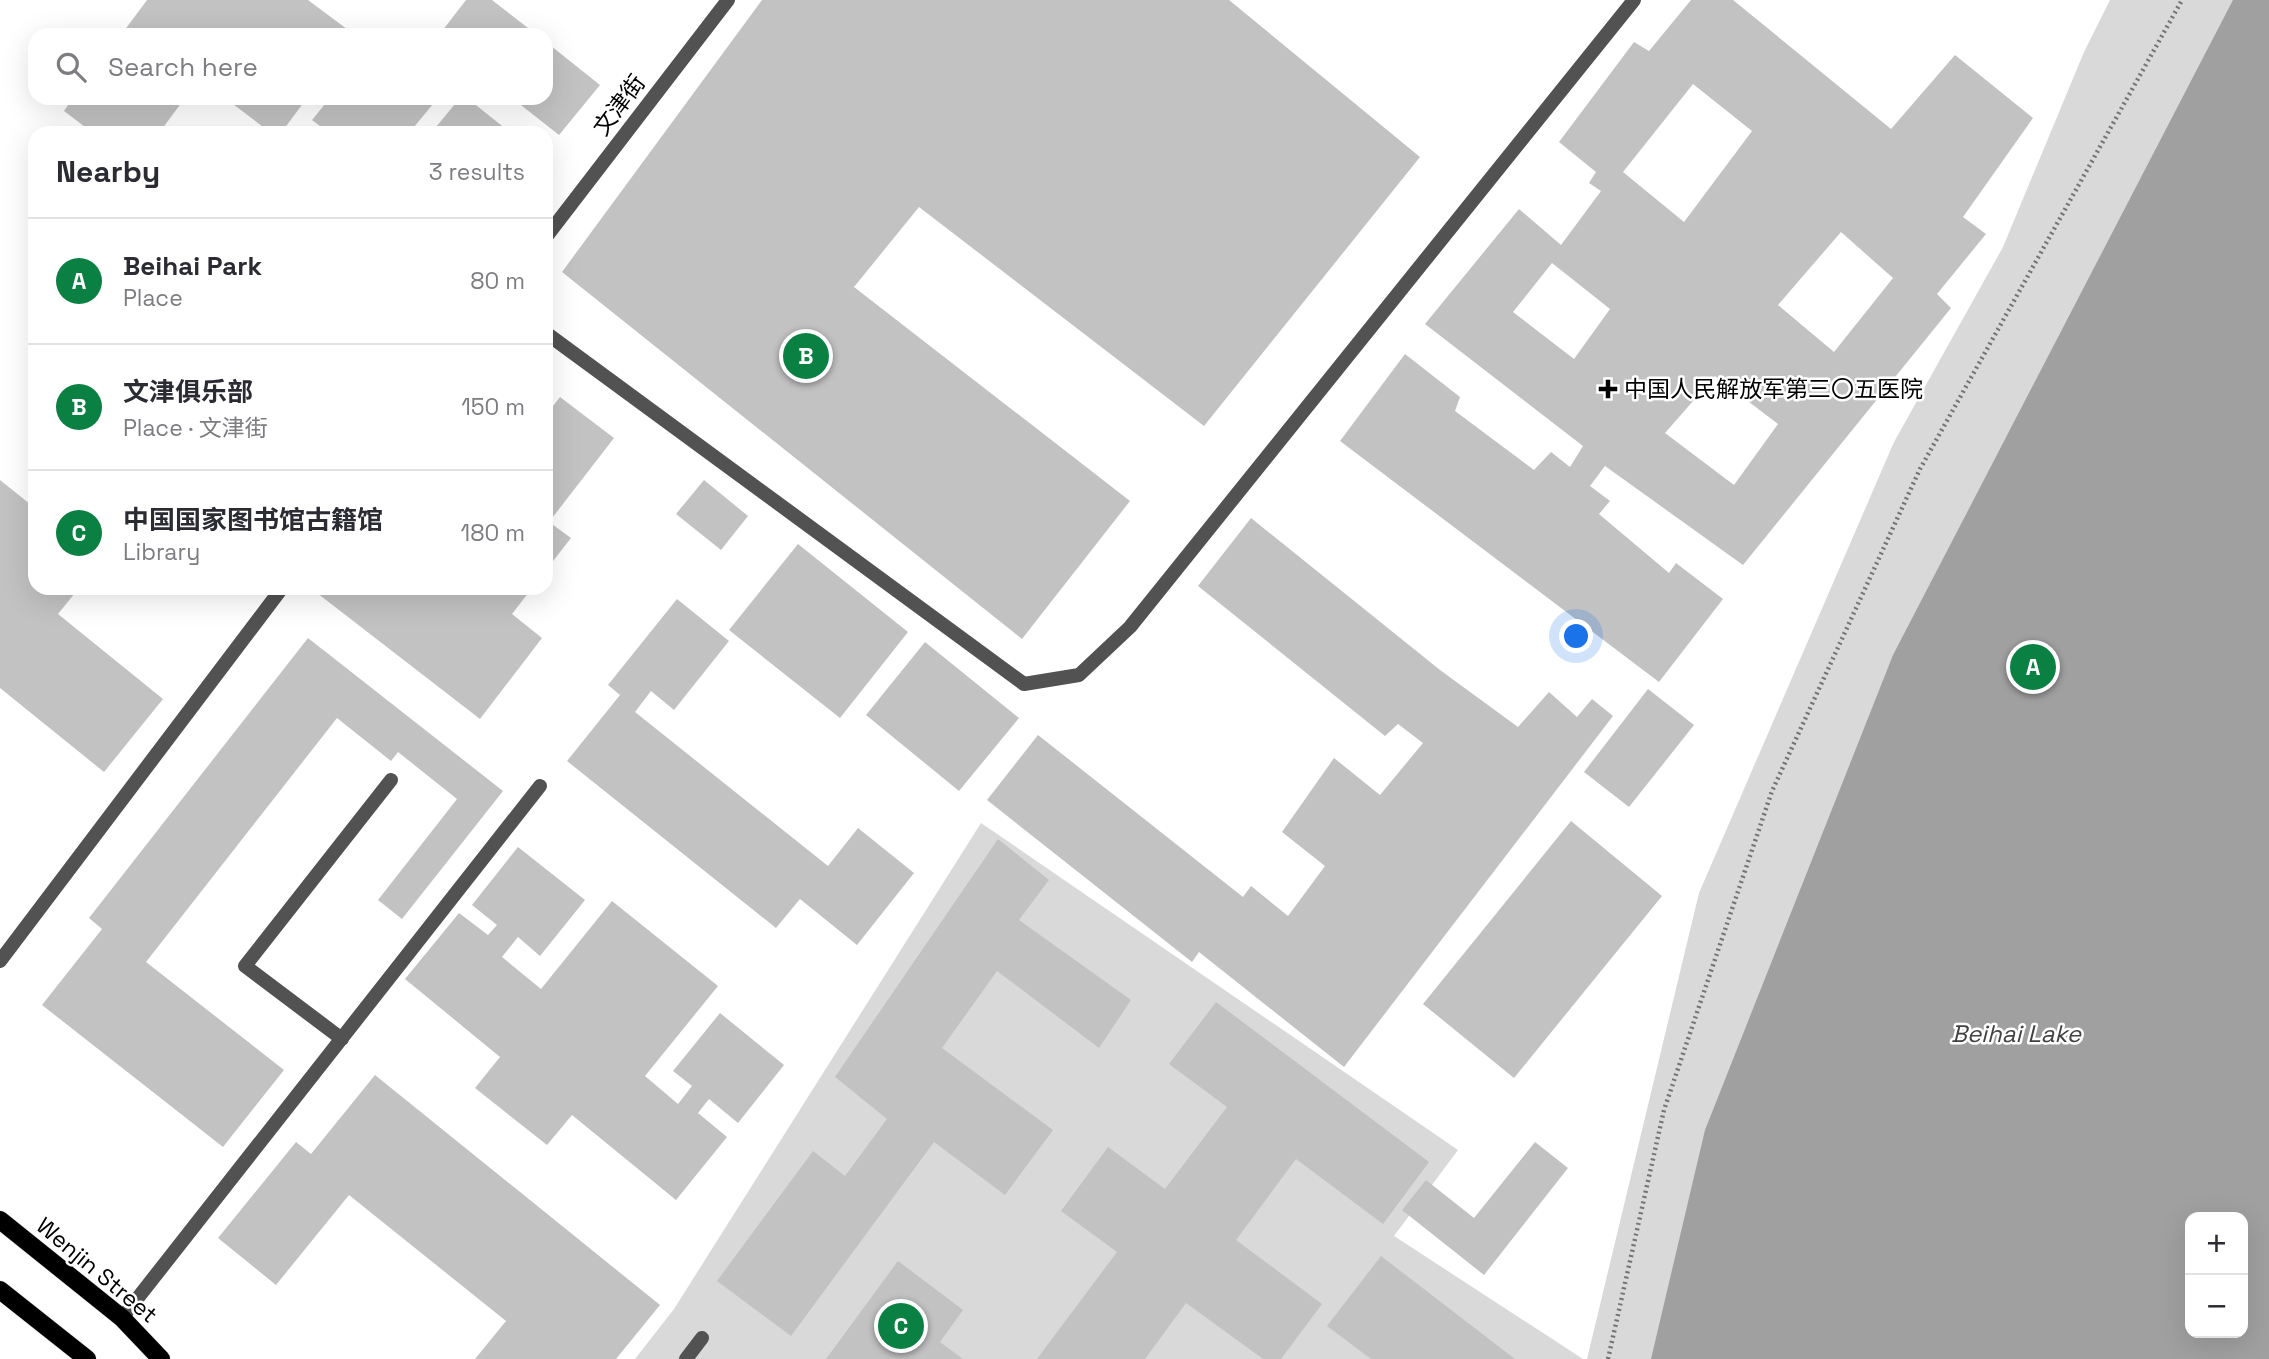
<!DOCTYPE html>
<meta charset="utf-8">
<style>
:root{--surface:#fff;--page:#f7f7f7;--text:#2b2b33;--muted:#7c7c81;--line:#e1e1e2;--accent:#0b8043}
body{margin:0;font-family:"Space Grotesk","Noto Sans SC",sans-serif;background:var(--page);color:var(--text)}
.controls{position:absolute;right:21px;bottom:21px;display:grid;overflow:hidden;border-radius:14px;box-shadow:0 7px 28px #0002}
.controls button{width:63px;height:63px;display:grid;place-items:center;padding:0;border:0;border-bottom:2px solid var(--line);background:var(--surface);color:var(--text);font:35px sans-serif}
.you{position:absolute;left:1577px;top:637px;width:24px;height:24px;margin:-18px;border:5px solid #fff;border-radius:50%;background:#1a73e8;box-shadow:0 0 0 10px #1a73e833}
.badge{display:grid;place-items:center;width:46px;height:46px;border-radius:50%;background:var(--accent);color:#fff;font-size:23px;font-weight:700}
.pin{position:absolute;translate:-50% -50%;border:4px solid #fff;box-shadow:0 2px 7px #0006}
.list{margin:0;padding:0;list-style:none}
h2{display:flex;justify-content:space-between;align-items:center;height:91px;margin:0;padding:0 28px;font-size:30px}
h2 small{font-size:23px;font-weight:400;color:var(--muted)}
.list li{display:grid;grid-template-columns:46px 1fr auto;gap:21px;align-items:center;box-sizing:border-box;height:126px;padding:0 28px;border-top:2px solid var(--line)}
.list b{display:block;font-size:26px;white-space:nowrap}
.list p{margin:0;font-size:23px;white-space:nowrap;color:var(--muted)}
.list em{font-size:23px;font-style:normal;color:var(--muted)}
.icon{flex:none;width:38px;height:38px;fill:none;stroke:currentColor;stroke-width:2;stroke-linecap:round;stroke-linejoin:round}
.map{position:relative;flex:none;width:2269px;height:1359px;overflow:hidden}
.search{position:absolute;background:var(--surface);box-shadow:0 7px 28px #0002;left:28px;top:28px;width:525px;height:77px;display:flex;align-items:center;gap:18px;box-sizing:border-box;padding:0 24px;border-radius:21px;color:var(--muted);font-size:26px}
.panel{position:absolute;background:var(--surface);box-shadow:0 7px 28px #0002;left:28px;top:126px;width:525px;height:469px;border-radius:21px}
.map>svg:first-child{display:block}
</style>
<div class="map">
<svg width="2269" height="1359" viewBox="0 0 2269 1359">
<rect width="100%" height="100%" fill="#fff"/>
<!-- green -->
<path fill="#d9d9d9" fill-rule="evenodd" d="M2110 0H2269V1359H1587L1699 893 1894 442 2003 247 2084 52ZM2190 1217H2243V1333H2190Z
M981 823 1458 1150 1394 1236 1583 1359H635L674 1309Z"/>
<!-- water -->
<path fill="#a0a0a0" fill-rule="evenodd" d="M2233 0H2269V1359H1651L1705 1130 1893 655ZM2190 1217H2243V1333H2190Z"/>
<!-- building -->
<path fill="#c2c2c2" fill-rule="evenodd" d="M147 0H308L355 35H121Z
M466 0H492L537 35H439Z
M762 0H1229L1420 157 1204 426 919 207 854 287 1130 501 1022 639 562 272Z
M1691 0H1733L1891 129 1955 55 2033 118 1963 217 1986 234 1937 294 1951 308 1743 565 1605 466 1590 486 1610 501 1599 514 1669 573 1676 563 1723 599 1659 682 1340 441 1405 354 1460 397 1455 411 1534 470 1551 452 1570 467 1583 446 1425 324 1519 209 1561 245 1601 191 1589 183 1596 172 1559 142 1634 42 1649 51ZM1693 84 1752 131 1684 222 1623 172ZM1841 232 1893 278 1834 352 1778 305ZM1552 263 1610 309 1574 359 1513 312ZM1715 376 1778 424 1734 485 1665 433Z
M546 42 600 85 559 135 512 98H546Z
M73 98H185L159 133H130L121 126 116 133H93L64 111Z
M225 98H307L281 133H271Z
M330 98H438L409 133H329L312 120Z
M460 98H467L511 133H479L475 130 473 133H431Z
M560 397 614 438 549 522 571 538 546 570V415Z
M0 480 30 504 35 499V588H79L58 614 163 699 104 772 0 688Z
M704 480 748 516 721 550 676 514Z
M1251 518 1440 670 1518 727 1549 692 1577 717 1592 699 1613 716 1344 1067 1199 952 1192 962 987 800 1038 735 1243 897 1251 886 1288 916 1325 866 1282 832 1334 758 1380 795 1423 743 1398 724 1385 736 1198 586Z
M798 544 908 632 840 718 729 630Z
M321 588H532L512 614 542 638 480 719 317 593Z
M677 599 729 641 674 710 651 691 635 712 828 866 858 828 914 873 857 945 800 899 776 928 567 761 620 695 608 685Z
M308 638 503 791 402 919 378 900 457 799 398 752 391 761 337 718 146 962 284 1070 223 1147 42 1005 102 929 89 918Z
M925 642 1019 718 959 791 866 715Z
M1648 689 1694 725 1629 807 1584 772Z
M1571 821 1662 896 1514 1078 1423 1004Z
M998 839 1049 880 1019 920 1131 1000 1099 1048 997 971 942 1048 1053 1130 1005 1195 934 1142 791 1336 717 1281 813 1151 845 1176 887 1119 835 1077Z
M518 847 585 900 540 956 518 937 502 957 541 989 612 901 718 986 645 1076 678 1104 692 1086 673 1071 720 1013 784 1065 738 1123 709 1099 698 1113 727 1137 676 1200 572 1115 547 1145 475 1088 500 1057 405 979 459 913 488 935 497 925 472 905Z
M1216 1002 1429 1162 1383 1224 1296 1159 1236 1240 1322 1304 1281 1359H1263L1186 1303 1145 1359H1037L1117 1252 1061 1211 1108 1147 1165 1189 1227 1107 1169 1064Z
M375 1075 660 1305 616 1359H475L506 1321 349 1195 276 1285 218 1238 296 1142 311 1154Z
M1535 1142 1568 1168 1484 1275 1402 1210 1426 1180 1474 1218Z
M1381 1256 1515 1359H1371L1327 1326Z
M898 1261 963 1310 940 1342 963 1359H826Z"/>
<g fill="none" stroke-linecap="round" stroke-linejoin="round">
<!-- primary casing -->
<g stroke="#dbdbdb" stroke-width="19">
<path id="primary" d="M0 1220 122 1318 161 1359
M0 1290 87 1359"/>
</g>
<!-- path -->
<path stroke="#747474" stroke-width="4.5" stroke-dasharray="2 3.5" stroke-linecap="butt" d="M1608 1359 1664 1110 1772 791 1920 469 2182 0"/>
<!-- service -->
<path stroke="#525252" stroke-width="14" d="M342 1039 245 966 391 780
M122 1318 540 786
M686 1359 702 1338"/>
<!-- minor -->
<path stroke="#525252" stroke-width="14" d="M546 237 728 0
M546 333 1024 684 1079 675 1130 627 1634 0
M0 961 282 588"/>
<!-- primary -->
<use href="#primary" stroke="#000" stroke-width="18"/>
</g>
<!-- markers -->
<path fill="#000" stroke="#fff" stroke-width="2.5" d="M1604.5 378.5h7v7h7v7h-7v7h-7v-7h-7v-7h7z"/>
<g text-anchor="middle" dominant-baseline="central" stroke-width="5" stroke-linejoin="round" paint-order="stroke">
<!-- street labels -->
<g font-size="23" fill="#000" stroke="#fff">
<text transform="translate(619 105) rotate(-53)">文津街</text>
<text transform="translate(97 1270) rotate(40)">Wenjin Street</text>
</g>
<!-- poi labels -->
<g font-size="23" fill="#000" stroke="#fff" text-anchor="start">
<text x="1624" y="389">中国人民解放军第三〇五医院</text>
</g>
<!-- water labels -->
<g font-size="24" font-style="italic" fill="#414141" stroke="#fff">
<text x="2016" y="1033">Beihai Lake</text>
</g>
</g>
</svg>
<div class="controls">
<button>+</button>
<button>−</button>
</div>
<div class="you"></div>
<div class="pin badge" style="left:2033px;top:667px">A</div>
<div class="pin badge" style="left:806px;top:356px">B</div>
<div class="pin badge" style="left:901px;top:1326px">C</div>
<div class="search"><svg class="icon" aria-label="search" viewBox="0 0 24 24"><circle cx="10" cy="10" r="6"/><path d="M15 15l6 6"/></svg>Search here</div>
<section class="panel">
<h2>Nearby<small>3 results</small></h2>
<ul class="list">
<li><span class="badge">A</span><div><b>Beihai Park</b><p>Place</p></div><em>80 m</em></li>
<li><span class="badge">B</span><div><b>文津俱乐部</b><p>Place · 文津街</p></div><em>150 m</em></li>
<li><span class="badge">C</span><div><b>中国国家图书馆古籍馆</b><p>Library</p></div><em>180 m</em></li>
</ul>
</section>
</div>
